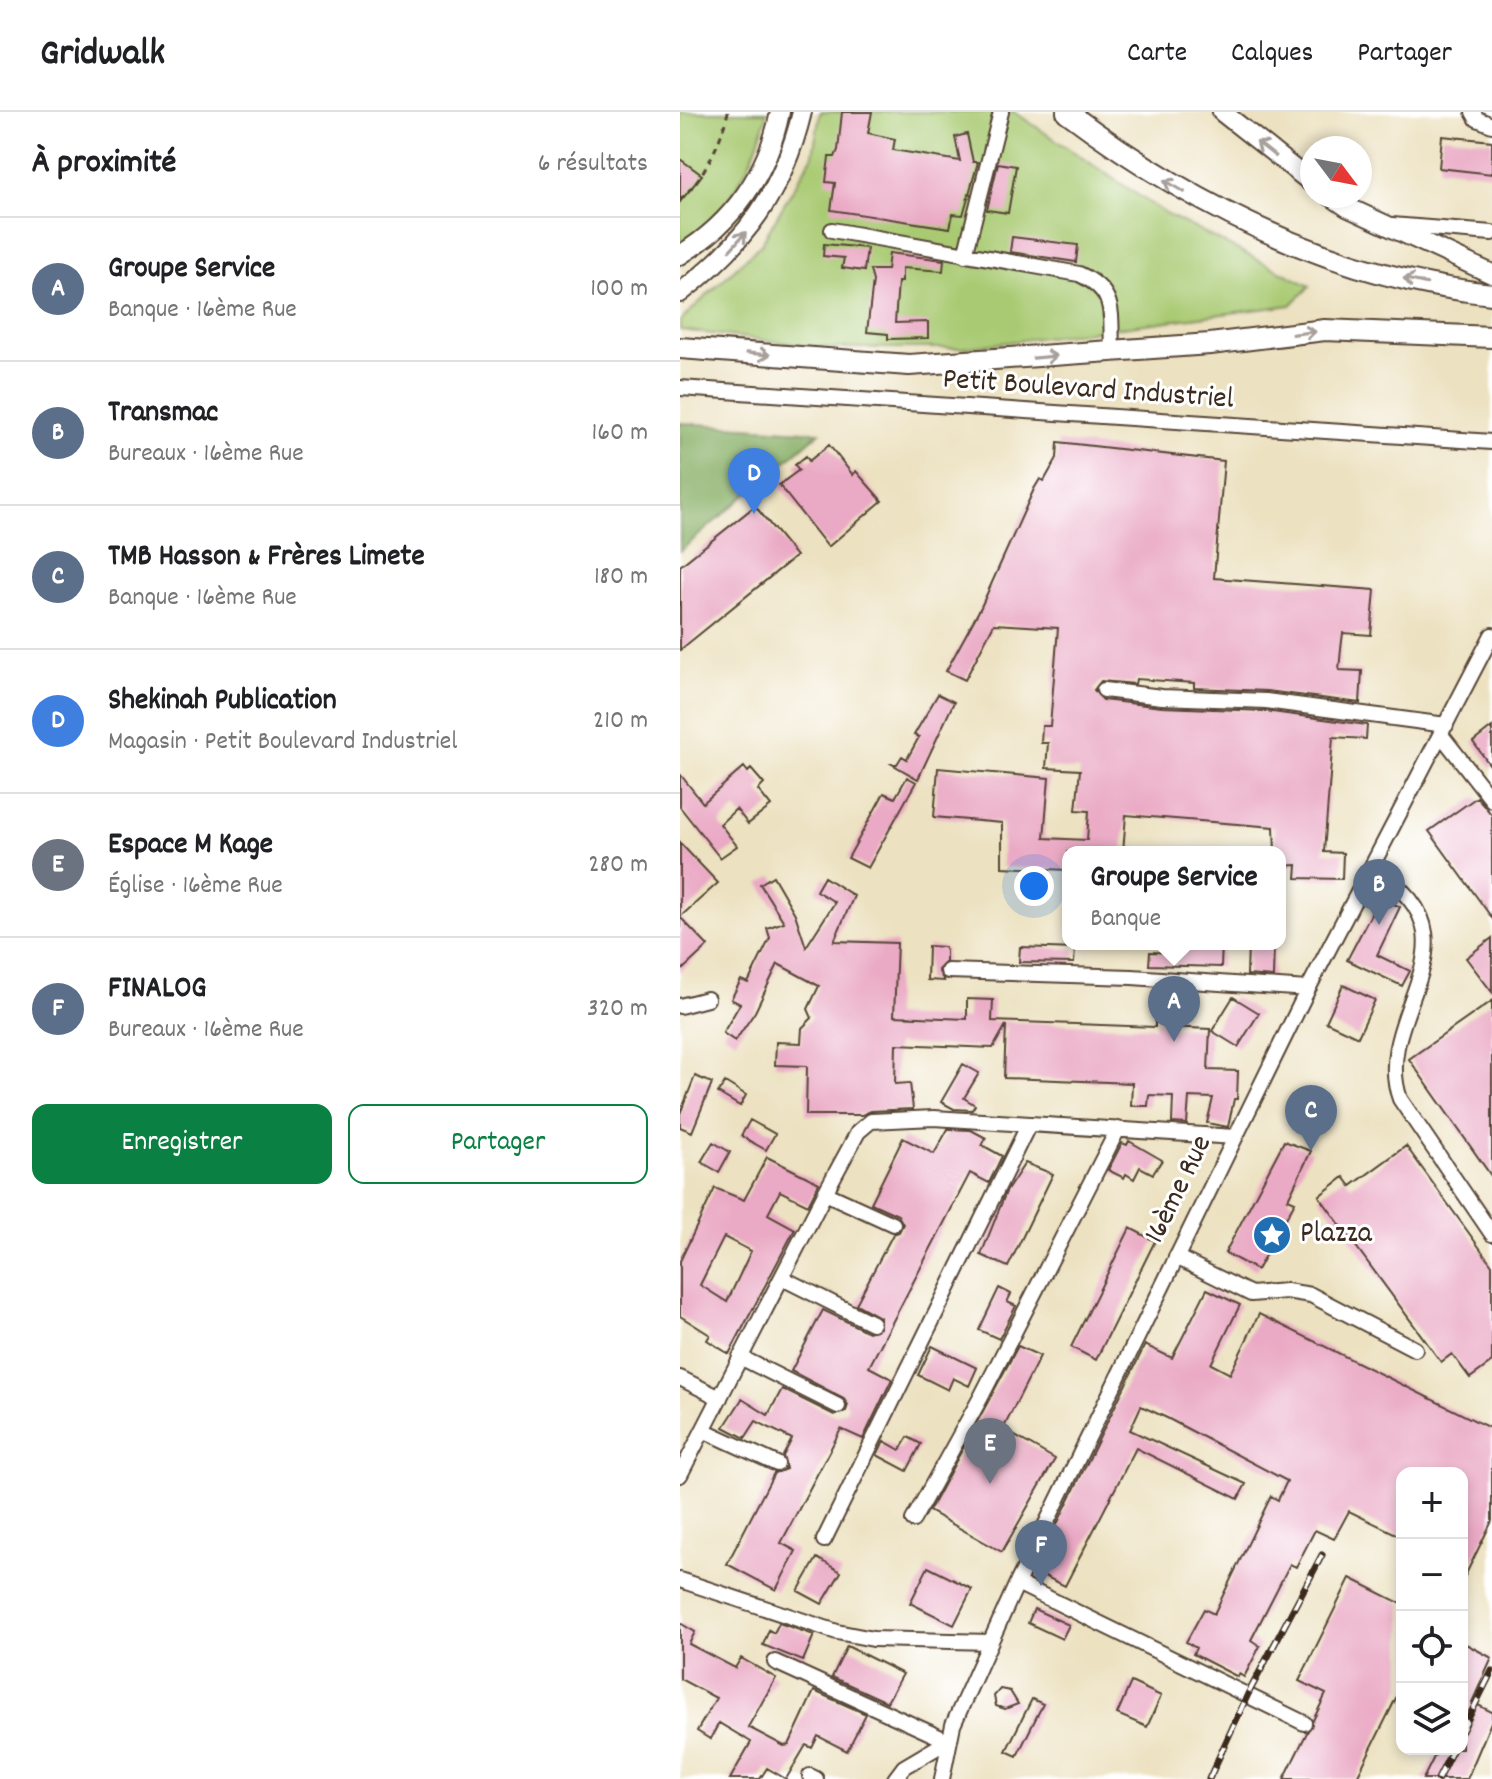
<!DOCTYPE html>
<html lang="fr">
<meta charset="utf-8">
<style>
:root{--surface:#fff;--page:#f6f6f6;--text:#202124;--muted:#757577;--line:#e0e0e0;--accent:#0b8043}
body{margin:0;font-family:Dekko,sans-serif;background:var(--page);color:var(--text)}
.controls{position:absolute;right:24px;bottom:24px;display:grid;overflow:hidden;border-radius:16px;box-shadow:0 4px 12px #0003}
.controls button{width:72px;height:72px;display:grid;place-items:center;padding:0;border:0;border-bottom:2px solid var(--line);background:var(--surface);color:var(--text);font:40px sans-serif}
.compass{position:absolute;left:620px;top:24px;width:72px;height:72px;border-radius:50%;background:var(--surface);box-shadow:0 4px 12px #0003;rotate:122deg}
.you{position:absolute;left:354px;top:774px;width:28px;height:28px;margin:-20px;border:6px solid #fff;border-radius:50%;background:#1a73e8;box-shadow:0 0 0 12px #1a73e833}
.badge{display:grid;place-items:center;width:52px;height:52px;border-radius:50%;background:var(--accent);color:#fff;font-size:26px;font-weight:700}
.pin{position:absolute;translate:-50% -66px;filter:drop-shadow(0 2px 4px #0008)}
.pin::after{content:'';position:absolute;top:42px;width:28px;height:24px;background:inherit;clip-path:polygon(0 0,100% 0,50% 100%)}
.popup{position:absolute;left:382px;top:734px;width:224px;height:104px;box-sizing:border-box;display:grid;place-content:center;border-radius:16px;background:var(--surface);filter:drop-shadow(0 2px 6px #0005);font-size:26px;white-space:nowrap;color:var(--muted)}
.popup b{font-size:30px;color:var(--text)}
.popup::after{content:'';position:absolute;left:50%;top:100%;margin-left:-16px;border:16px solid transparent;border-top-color:var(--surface)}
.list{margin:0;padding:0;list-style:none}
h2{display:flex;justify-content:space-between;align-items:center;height:104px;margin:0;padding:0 32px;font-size:34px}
h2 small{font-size:26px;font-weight:400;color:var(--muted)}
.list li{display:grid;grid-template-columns:52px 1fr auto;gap:24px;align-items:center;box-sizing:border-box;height:144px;padding:0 32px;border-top:2px solid var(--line)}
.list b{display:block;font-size:30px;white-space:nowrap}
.list p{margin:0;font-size:26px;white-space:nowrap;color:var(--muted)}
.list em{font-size:26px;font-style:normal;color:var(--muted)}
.actions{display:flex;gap:16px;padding:24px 32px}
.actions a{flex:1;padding:18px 0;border:2px solid var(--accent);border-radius:16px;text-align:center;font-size:28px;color:var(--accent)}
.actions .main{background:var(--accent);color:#fff}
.icon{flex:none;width:44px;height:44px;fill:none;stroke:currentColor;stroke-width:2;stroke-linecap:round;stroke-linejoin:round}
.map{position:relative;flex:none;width:812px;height:1667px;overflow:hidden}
header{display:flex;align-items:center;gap:48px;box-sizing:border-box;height:112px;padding:0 40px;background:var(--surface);border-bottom:2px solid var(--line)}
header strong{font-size:38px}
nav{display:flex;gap:44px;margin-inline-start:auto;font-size:28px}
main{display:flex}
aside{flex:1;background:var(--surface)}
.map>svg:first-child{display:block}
</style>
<header>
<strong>Gridwalk</strong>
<nav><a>Carte</a><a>Calques</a><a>Partager</a></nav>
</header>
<main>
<aside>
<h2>À proximité<small>6 résultats</small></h2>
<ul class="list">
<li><span class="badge" style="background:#5c6f8a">A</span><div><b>Groupe Service</b><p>Banque · 16ème Rue</p></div><em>100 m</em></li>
<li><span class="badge" style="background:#5c6f8a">B</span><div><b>Transmac</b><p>Bureaux · 16ème Rue</p></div><em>160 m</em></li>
<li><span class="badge" style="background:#5c6f8a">C</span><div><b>TMB Hasson &amp; Frères Limete</b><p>Banque · 16ème Rue</p></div><em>180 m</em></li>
<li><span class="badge" style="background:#3f7fe0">D</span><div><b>Shekinah Publication</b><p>Magasin · Petit Boulevard Industriel</p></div><em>210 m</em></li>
<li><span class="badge" style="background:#6b7280">E</span><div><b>Espace M Kage</b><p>Église · 16ème Rue</p></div><em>280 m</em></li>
<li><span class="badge" style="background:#5c6f8a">F</span><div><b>FINALOG</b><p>Bureaux · 16ème Rue</p></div><em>320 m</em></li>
</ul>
<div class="actions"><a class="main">Enregistrer</a><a>Partager</a></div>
</aside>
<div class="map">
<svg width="812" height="1667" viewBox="0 0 812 1667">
<rect width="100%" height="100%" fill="#fff"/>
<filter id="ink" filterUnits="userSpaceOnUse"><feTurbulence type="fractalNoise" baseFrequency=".0125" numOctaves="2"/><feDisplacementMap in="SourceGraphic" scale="16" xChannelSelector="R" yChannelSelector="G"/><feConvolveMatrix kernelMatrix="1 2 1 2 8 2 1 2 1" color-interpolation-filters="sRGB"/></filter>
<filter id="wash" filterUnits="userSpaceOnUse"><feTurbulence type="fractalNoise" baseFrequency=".006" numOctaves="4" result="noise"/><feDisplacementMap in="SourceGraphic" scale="32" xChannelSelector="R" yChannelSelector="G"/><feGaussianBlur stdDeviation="1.8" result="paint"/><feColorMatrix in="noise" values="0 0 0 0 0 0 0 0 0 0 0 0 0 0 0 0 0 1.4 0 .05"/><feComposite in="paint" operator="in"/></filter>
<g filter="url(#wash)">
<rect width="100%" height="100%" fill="#ece1c0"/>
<!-- green -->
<path fill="#a9ca72" stroke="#727a48" stroke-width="2" d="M0 0H87C75 52 47 103 0 132Z
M140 0H334L486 102 630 174 611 193 282 236H151L0 218V209L81 132 133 43Z"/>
<!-- forest -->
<path fill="#86ae64" stroke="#606c41" stroke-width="2" d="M0 311 140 320 0 439Z"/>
<g id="blocks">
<!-- building -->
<path fill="#eaa9c4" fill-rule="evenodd" d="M162 0H192L188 21 215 27 213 38 280 49 275 25 287 22 293 50H298L283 103 273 102 270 116 151 98 155 71 146 70 149 45H155L158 38Z
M762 24 812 29V62L759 56Z
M0 47 22 63 0 90Z
M318 51 336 54 328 101 307 98Z
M332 125 398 133 396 150 330 140Z
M144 132 187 136 184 159 162 156 164 146 143 144Z
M209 141 264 148 263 159 222 156V170H218L215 211 248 210V226L208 227V222L187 220 193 169 190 158H207Z
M378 330 544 349 534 466 695 478 691 523 663 521 661 537 659 558 682 559 680 591 587 579 514 576V571L456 567 455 572 421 569 414 578 423 588 482 595 585 599 687 613 686 627 653 625 644 740 663 741 662 767 616 766 617 753 600 754V740H595L594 715 446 703 443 740H388V758L322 755V711L254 705 258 656 369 666 364 726 407 728 409 699 396 698 400 658 366 656 368 631H361L362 614H370L378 516 314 512 285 568 266 559 301 495 354 377 360 367 364 369 377 346Z
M149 333 173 363 176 359 202 389 148 435 99 373 119 358 115 353 126 344 129 349Z
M75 394 116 444 0 538V454Z
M258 582 274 590 238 667 212 652H217L222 644 227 647 239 625 234 623Z
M812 615V656L793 630Z
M64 655 68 660 71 657 84 672 78 678 91 694 68 712 56 697 40 712 57 734 40 746 0 695V662L23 691Z
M227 665 236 670 188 756 168 746 204 681 215 686Z
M797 685 812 703V806L749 719Z
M0 731 38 771 0 805 28 834 0 860Z
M93 764 115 802 126 835 155 790 136 779 144 765 174 784 154 829 217 831 214 904 287 907V887L313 888 312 909 475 915V910L488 911V915L530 917 528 958 558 959 557 987H554L548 1015 527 1011 533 986 509 985 507 1012 492 1011 493 984 469 983 468 994H451L452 971 324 966 326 913 313 936 216 932 215 972 230 971 233 997 191 999 182 1003H126L127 954 95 953 96 930 121 931 122 916 132 906 128 897 139 874 98 852 75 900 55 929 43 921 60 892 51 887 61 868 68 871 90 826 87 816 104 810 80 772Z
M700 785 720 795 697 843 730 859 722 874 667 848Z
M812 826V880L786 846Z
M500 832H542L541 855 469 853 470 840 499 841Z
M568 832H594L593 865 567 863Z
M248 834 264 835 266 839V850L258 858 264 869 247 868Z
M340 835 395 837 394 851 339 850Z
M663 873 695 888 678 925 646 910Z
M553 885 579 901 558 935 532 919Z
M812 889V1065L729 947Z
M283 952 299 961 284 986 295 993 292 998 274 997 261 990Z
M15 964 32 971 12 1020 0 1015V1002Z
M45 970 66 983 60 994 38 981Z
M70 1008 95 1022 86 1038 61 1024Z
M268 1017 291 1018 306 1026 302 1033 322 1044 309 1071 290 1061 189 1255 212 1267 183 1327 161 1317 101 1431 116 1439 96 1478 47 1452 94 1361 106 1357 103 1344 112 1327 76 1309 65 1326 44 1315 62 1287 88 1303 102 1277 154 1303 166 1299 168 1293 163 1286 111 1259 143 1198 188 1220 200 1216V1205L176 1192 213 1122 219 1120 223 1112 218 1103 191 1091 223 1026 254 1042Z
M449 1029 482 1048 473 1062 460 1055 454 1067 446 1062 444 1066 428 1058 442 1031 447 1033Z
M604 1029 631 1039 608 1087 615 1090 577 1158 545 1141Z
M33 1030 50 1040 39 1060 21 1050Z
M726 1034 812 1153V1250L790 1266 772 1242 761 1250 639 1084 664 1065 671 1074Z
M87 1045 139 1071 128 1093 100 1079 88 1102 115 1117 49 1242 27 1228 30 1223 0 1204V1149L35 1076 64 1088ZM44 1125 71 1139 47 1190 20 1173Z
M345 1051 373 1062 328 1155 301 1143 326 1080Z
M450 1116 475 1129 416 1248 391 1235Z
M319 1176 331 1182 327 1190 336 1194 319 1227 299 1218Z
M527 1177 560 1193 531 1252 550 1262 579 1202 812 1317V1409L782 1470V1361H722V1425L669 1399 654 1427 635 1418 616 1455 610 1452 571 1528 580 1534 564 1565 559 1562 558 1565 513 1542 516 1536 506 1530 524 1497 534 1502 591 1384 598 1388 607 1369 487 1306 461 1294 450 1318 566 1372 558 1387 456 1336 385 1474 354 1459 465 1233 492 1246Z
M252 1234 297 1256 289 1274 273 1266 268 1278 238 1263Z
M338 1234 360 1244 323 1317 375 1347 322 1440 249 1399Z
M228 1325 241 1332 227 1359 197 1343 204 1329 220 1338Z
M137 1446 161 1460 142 1492 118 1479Z
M248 1455 292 1477 274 1513 230 1491Z
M670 1466 722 1492V1574L676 1667H604L646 1582 619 1569Z
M354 1497 389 1513 382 1527 348 1511Z
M0 1511 15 1520 9 1532 55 1556 61 1546 96 1566 68 1615 104 1634 109 1633 134 1579 186 1602 167 1639 138 1624 132 1636 126 1633 106 1667 87 1656 80 1667H50L71 1630 39 1611 30 1627 17 1619 36 1586 0 1567Z
M99 1511 134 1523 123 1549 83 1533 89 1518 94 1521Z
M782 1530 812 1546 792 1590 812 1600V1608L787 1667H743L758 1637H782Z
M167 1534 223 1562 207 1590 152 1565Z
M451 1570 481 1584 467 1615 437 1602Z
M320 1577 330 1579 338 1592 325 1597 316 1594 314 1584Z
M352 1587 363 1592 337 1644 326 1639Z"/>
</g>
</g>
<g filter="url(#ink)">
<use href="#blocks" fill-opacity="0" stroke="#564536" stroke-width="2"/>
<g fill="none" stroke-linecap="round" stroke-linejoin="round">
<!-- minor casing -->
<g stroke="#564536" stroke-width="18">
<path id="minor" d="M793 0 797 7 812 13
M712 113 812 121
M152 118 399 162C438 180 430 202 432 239
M285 143 321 0
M0 276 812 330
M424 578 482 585 586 589 766 613
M762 624 812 688
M692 756C812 828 689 900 720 987L812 1122
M268 859 452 865 628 877
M0 894 27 887
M145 1081 213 1112
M496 1145 571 1182 606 1179 631 1183 735 1237
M102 1166 192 1211
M60 1245 158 1294
M0 1266 40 1286
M23 1318 97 1352
M0 1363 145 1081 178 1020 191 1009 254 1006 555 1025
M233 1408 301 1285 438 1017
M144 1428 349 1012
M0 1468 157 1520 193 1527 310 1530
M337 1471 624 1611
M95 1550 268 1629
M130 1664 136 1667
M215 1667 224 1655 268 1629
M262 1667 273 1613 337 1471 628 877 812 523"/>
</g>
<!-- major casing -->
<g stroke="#564536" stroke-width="22">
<path id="major" d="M542 0 632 71
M651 84 667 95 812 162
M0 143C53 111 88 61 100 0
M0 181C65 131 103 80 122 0"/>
</g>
<!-- highway casing -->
<g stroke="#564536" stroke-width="24">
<path id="highway" d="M387 0C511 93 655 166 812 182
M0 236 229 253 530 232 645 218 812 225"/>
</g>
<!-- path -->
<path stroke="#564536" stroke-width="3" stroke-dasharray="6 6" stroke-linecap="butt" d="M0 88C24 65 40 33 48 0"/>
<!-- minor -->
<use href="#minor" stroke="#fff" stroke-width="14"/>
<!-- major -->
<use href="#major" stroke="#fff" stroke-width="18"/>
<!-- highway -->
<use href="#highway" stroke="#fff" stroke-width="20"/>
<!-- rail casing -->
<g stroke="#3b2a1e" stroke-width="7">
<path id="rail" d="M782 1619 812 1559
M529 1667 568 1582 642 1443
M758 1667 773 1637"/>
</g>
<!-- rail -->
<use href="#rail" stroke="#fff" stroke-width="4" stroke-dasharray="12" stroke-linecap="butt"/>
</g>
<!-- one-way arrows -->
<defs><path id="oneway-shaft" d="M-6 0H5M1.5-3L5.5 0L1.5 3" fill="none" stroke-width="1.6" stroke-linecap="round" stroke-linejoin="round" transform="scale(2)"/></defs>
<g stroke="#a79f9a">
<use href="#oneway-shaft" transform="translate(586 37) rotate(-142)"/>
<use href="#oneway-shaft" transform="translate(494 74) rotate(-150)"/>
<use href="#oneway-shaft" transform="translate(58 129) rotate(-49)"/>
<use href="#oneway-shaft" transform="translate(735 169) rotate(-167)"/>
<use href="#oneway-shaft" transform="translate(624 221) rotate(-7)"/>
<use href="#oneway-shaft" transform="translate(78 242) rotate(5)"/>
<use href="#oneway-shaft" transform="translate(365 245) rotate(-5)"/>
</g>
</g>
<!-- icons -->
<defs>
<g id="sight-disc" transform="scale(2)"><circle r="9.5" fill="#1f6fb2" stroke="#fff"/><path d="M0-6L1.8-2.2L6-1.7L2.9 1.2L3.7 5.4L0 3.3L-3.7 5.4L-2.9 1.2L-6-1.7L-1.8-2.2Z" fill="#fff"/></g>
</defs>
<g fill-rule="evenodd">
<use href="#sight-disc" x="592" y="1123"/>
</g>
<g text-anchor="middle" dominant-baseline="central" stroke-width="6" stroke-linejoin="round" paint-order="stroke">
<!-- street labels -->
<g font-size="30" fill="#3b2a1e" stroke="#fff">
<text transform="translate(408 279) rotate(4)">Petit Boulevard Industriel</text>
<text transform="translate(500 1078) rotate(-64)">16ème Rue</text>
</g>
<!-- poi labels -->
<g font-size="30" fill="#3b2a1e" stroke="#fff" text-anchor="start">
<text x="620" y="1123">Plazza</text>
</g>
</g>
</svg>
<div class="controls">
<button>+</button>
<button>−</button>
<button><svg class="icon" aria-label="locate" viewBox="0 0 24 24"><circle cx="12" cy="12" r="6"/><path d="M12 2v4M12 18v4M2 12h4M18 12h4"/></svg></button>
<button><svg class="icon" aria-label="layers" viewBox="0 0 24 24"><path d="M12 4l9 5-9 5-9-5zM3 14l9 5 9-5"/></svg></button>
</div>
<svg class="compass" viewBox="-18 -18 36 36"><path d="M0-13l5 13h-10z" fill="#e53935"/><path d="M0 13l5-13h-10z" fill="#757577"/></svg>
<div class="you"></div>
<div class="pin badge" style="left:494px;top:930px;background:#5c6f8a">A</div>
<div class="popup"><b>Groupe Service</b>Banque</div>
<div class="pin badge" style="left:699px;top:813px;background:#5c6f8a">B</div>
<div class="pin badge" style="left:631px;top:1039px;background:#5c6f8a">C</div>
<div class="pin badge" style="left:74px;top:402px;background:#3f7fe0">D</div>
<div class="pin badge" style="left:310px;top:1372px;background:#6b7280">E</div>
<div class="pin badge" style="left:361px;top:1474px;background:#5c6f8a">F</div>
</div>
</main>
